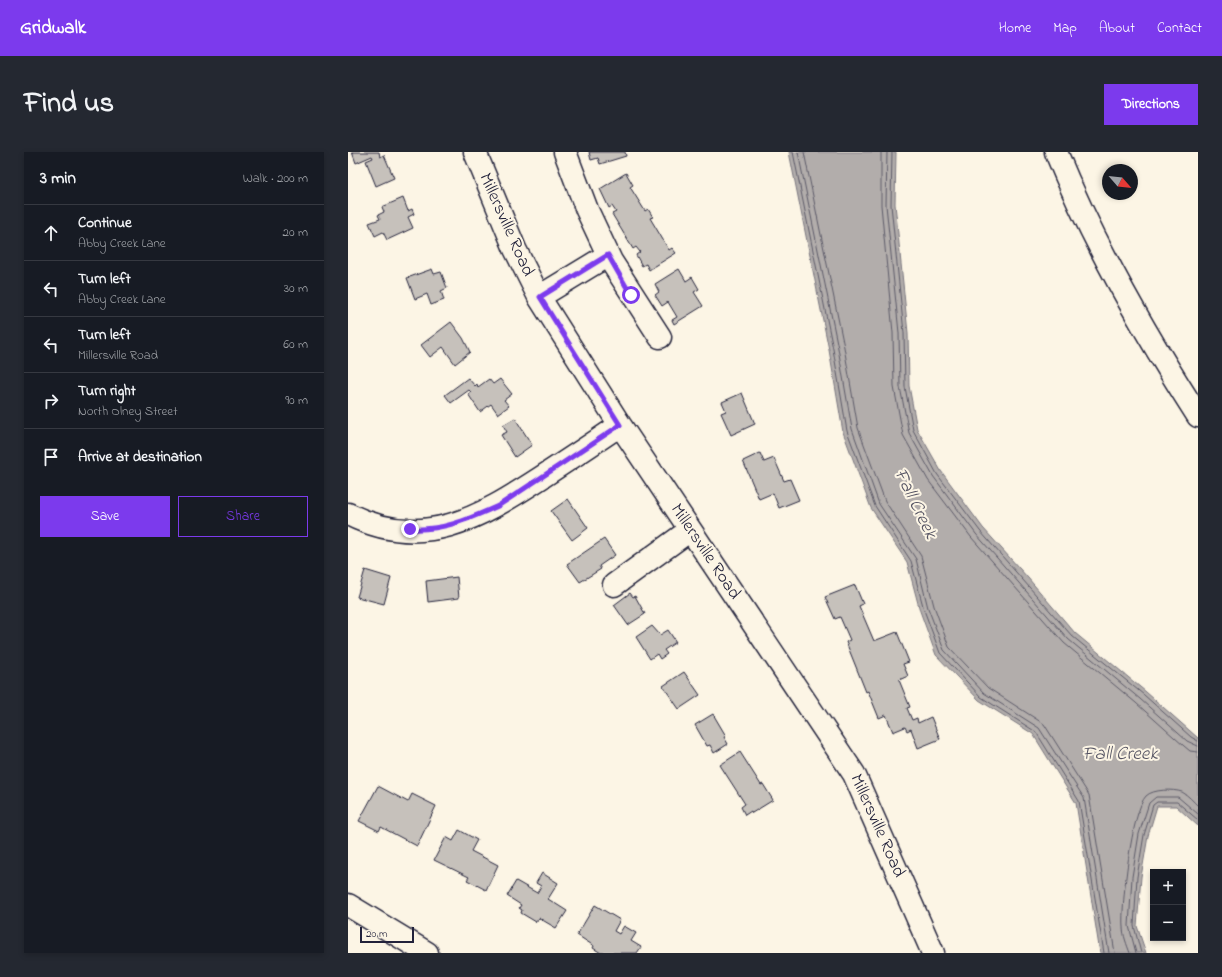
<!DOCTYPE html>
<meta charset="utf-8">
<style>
:root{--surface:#171b24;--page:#242831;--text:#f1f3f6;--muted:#9ea1a6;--line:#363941;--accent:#7c3aed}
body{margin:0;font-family:"Indie Flower",sans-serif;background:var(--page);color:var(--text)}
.controls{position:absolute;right:12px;bottom:12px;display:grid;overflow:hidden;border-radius:0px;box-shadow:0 2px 6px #0003}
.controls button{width:36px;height:36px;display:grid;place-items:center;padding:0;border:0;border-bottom:1px solid var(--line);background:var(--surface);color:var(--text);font:20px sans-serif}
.compass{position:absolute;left:754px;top:12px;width:36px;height:36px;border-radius:50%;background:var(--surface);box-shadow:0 2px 6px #0003;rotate:118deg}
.scale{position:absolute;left:12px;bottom:10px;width:54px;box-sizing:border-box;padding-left:4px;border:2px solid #22223b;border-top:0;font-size:11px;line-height:14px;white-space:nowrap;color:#22223b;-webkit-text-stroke:3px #fcf5e5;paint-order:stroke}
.stop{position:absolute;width:12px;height:12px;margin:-9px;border:3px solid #7c3aed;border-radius:50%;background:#fff}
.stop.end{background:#7c3aed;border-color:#fff;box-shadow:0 1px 4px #0008}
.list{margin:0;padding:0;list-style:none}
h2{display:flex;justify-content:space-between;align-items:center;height:52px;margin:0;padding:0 16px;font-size:17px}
h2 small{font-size:13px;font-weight:400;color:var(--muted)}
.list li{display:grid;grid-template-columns:26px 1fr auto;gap:12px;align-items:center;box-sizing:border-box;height:56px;padding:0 16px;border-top:1px solid var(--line)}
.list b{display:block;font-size:15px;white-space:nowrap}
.list p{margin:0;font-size:13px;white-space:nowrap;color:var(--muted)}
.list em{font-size:13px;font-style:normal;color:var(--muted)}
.actions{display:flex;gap:8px;padding:12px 16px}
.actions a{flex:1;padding:9px 0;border:1px solid var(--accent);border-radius:0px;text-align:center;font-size:14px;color:var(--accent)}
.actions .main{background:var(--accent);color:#fff}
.icon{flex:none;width:22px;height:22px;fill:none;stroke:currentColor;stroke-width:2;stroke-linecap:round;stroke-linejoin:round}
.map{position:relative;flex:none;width:850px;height:801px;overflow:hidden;border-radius:0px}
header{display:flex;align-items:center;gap:24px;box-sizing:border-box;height:56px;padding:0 20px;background:var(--accent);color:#fff}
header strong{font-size:19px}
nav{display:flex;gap:22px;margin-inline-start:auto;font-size:14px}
.intro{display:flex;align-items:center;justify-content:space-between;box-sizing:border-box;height:96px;padding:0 24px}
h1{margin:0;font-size:28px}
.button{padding:10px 18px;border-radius:0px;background:var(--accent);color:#fff;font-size:14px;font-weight:700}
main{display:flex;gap:24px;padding:0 24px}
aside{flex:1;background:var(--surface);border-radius:0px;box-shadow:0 2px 6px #0003}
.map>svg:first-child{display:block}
</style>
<header>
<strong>Gridwalk</strong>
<nav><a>Home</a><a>Map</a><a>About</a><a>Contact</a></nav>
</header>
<div class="intro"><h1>Find us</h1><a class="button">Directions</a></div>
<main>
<aside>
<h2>3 min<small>Walk · 200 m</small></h2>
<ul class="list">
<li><svg class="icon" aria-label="ahead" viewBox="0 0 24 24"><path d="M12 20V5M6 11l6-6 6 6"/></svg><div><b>Continue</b><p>Abby Creek Lane</p></div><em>20 m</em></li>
<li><svg class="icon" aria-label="left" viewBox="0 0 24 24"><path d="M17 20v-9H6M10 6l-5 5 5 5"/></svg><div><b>Turn left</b><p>Abby Creek Lane</p></div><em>30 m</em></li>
<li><svg class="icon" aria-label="left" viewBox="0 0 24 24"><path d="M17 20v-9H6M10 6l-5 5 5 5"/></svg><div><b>Turn left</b><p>Millersville Road</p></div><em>60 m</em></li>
<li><svg class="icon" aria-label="right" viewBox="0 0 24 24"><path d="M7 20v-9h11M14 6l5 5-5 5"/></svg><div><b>Turn right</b><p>North Olney Street</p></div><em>90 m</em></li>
<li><svg class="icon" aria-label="arrive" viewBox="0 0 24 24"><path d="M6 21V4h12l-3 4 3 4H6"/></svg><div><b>Arrive at destination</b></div></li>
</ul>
<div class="actions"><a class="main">Save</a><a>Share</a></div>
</aside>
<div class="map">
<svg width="850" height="801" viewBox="0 0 850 801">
<rect width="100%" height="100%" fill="#fcf5e5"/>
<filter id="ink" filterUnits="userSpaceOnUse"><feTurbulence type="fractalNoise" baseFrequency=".025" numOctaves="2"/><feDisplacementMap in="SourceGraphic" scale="8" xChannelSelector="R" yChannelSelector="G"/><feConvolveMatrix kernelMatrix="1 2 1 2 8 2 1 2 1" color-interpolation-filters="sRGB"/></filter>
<g filter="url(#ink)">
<!-- water -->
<path fill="#b2adab" stroke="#78757e" d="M441 0H548L547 52 560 181 561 234 569 277 593 319 635 376 680 426 727 481 798 540 850 586V674L828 654H809L800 684 793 725 789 774 798 801H752L728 651 685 582 631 548 588 503 572 459 559 410 523 356 495 280 481 198Z"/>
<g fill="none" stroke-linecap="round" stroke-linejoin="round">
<!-- shore -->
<path stroke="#5c5a68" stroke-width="1" d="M445 0 485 197 499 279 527 354 563 409 576 458 592 501 633 545 688 580 731 649 756 801
M450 0 490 196 504 277 531 352 568 407 580 456 596 498 636 541 691 576 736 646 761 801
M456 0 496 195 510 276 537 349 573 404 586 454 601 495 640 536 696 572 741 643 767 801
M533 0V53L545 181 546 235 555 283 580 328 623 385 716 491 788 551 836 594 842 599 850 600
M539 0 538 53 551 181 552 235 561 281 585 324 628 382 720 487 792 547 839 589 850 594
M544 0 543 53 556 181 557 235 565 278 589 322 632 379 724 484 796 543 843 585 850 589
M782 801C779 793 775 783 775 775 773 753 784 658 798 644 805 637 825 637 834 640 840 643 845 649 850 654
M788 801 781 774 784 725 791 682 801 651 808 645H830L850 662
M793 801 786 774 789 725 796 683 805 653 809 650H829L850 668"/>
</g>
<!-- building -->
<path fill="#c6c1bb" stroke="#22223b" d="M4 0H31L32 5 36 3 46 26 28 34 18 9 25 6 24 4 8 11Z
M241 0H277L278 4 252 12 250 6 243 8Z
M278 21 285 33 282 35 297 59 300 57 305 65 302 66 321 98 324 96 328 101 301 118 298 112 294 114 288 103 292 100 288 95 285 97 264 62 268 60 264 54 261 56 252 37Z
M55 46 60 59 64 57 66 62 60 65 65 76 39 88 35 80 27 84 21 71 32 67 30 63 36 60 34 55Z
M84 117 86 122 93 120 99 136 93 139 96 148 83 153 79 142 67 147 59 126Z
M331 117 338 129 344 125 351 137 346 140 355 154 326 172 324 168 329 165 320 150 314 154 307 143 311 140 307 132Z
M103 170 115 186 122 200 107 212 95 195 82 205 73 193Z
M120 226 127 234 129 232 130 235 141 227 145 232 152 227 164 242 156 248 161 254 150 262 143 252 132 260 120 242 123 240 121 238 103 251 97 243Z
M394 241 407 272 383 283 373 261 378 259 374 250Z
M167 266 184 293 167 305 153 283 159 280 155 273Z
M412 301 416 310 426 306 436 329 442 327 451 348 431 356 425 341 411 347 395 309Z
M220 347 240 376 224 388 203 359Z
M256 387 267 403 251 414 253 417 232 430 219 412Z
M17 418 43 426 36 452 9 445Z
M109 425 111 446 80 450 78 429Z
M507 433 515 452 511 454 526 489 549 480 561 510 555 512 560 524 551 528 562 555 559 556 564 568 569 566 570 571 583 565 592 587 570 596 563 577 559 579 557 575 545 580 538 563 531 566 520 539 518 540 498 490 502 488 492 465 487 467 477 445Z
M282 441 285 445 287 444 297 462 280 473 266 453Z
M304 474 312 483 320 478 328 490 316 498 319 502 312 507 309 502 302 507 288 485Z
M336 520 352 543 331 557 315 534Z
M365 562 378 584 376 585 380 592 366 601 362 593 359 594 347 573Z
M392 600 413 633 415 632 425 648 404 661 403 659 397 663 393 655 397 652 372 613Z
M30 634 60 650 64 642 88 654 69 694 33 675 31 679 11 669Z
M111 678 129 688 123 699 150 713 138 738 119 728 121 725 86 708 98 685 105 689Z
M194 721 210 731 200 747 219 759 208 776 191 766 188 770 173 761 174 758 171 756 173 753 159 744 168 729 189 741 193 734 188 731Z
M247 753 272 768 266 779 271 782 276 774 288 781 283 789 293 795 289 801H253L245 796 246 794 229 783Z"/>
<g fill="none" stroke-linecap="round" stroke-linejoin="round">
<!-- minor casing -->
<g stroke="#22223b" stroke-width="25">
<path id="minor" d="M127 0 167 97 191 145 272 273 506 622 585 801
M217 0 239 58 263 109 312 185
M191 145 260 103
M0 362C75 400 131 366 194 325 220 308 246 291 272 273
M266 433 342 378
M0 753 79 801"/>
</g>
<!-- major casing -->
<g stroke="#22223b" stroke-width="25">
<path id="major" d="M708 0C746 93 796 180 850 264"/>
</g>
<!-- minor -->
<use href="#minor" stroke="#fcf5e5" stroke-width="22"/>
<!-- major -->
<use href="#major" stroke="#fcf5e5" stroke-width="22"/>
</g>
</g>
<g fill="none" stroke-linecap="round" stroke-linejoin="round" filter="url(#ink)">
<!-- route -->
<path stroke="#7c3aed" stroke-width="5" d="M62 377C95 379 121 367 150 354L272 273 192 145 260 103 283 143"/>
</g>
<g text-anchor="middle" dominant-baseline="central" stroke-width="4" stroke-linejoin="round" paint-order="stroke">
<!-- street labels -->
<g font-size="18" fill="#22223b" stroke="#fcf5e5">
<text transform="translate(158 73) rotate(66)">Millersville Road</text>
<text transform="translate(357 400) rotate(56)">Millersville Road</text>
<text transform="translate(529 674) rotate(66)">Millersville Road</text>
</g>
<!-- water labels -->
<g font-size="19" font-style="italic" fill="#545362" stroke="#fcf5e5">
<text transform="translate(567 352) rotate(64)">Fall Creek</text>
<text x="772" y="602">Fall Creek</text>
</g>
</g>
</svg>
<div class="controls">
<button>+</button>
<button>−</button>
</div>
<svg class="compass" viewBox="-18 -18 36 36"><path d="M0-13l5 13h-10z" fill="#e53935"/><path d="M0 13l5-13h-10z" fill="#9ea1a6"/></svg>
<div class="scale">20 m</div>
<div class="stop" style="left:283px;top:143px"></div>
<div class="stop end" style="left:62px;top:377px"></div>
</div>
</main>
